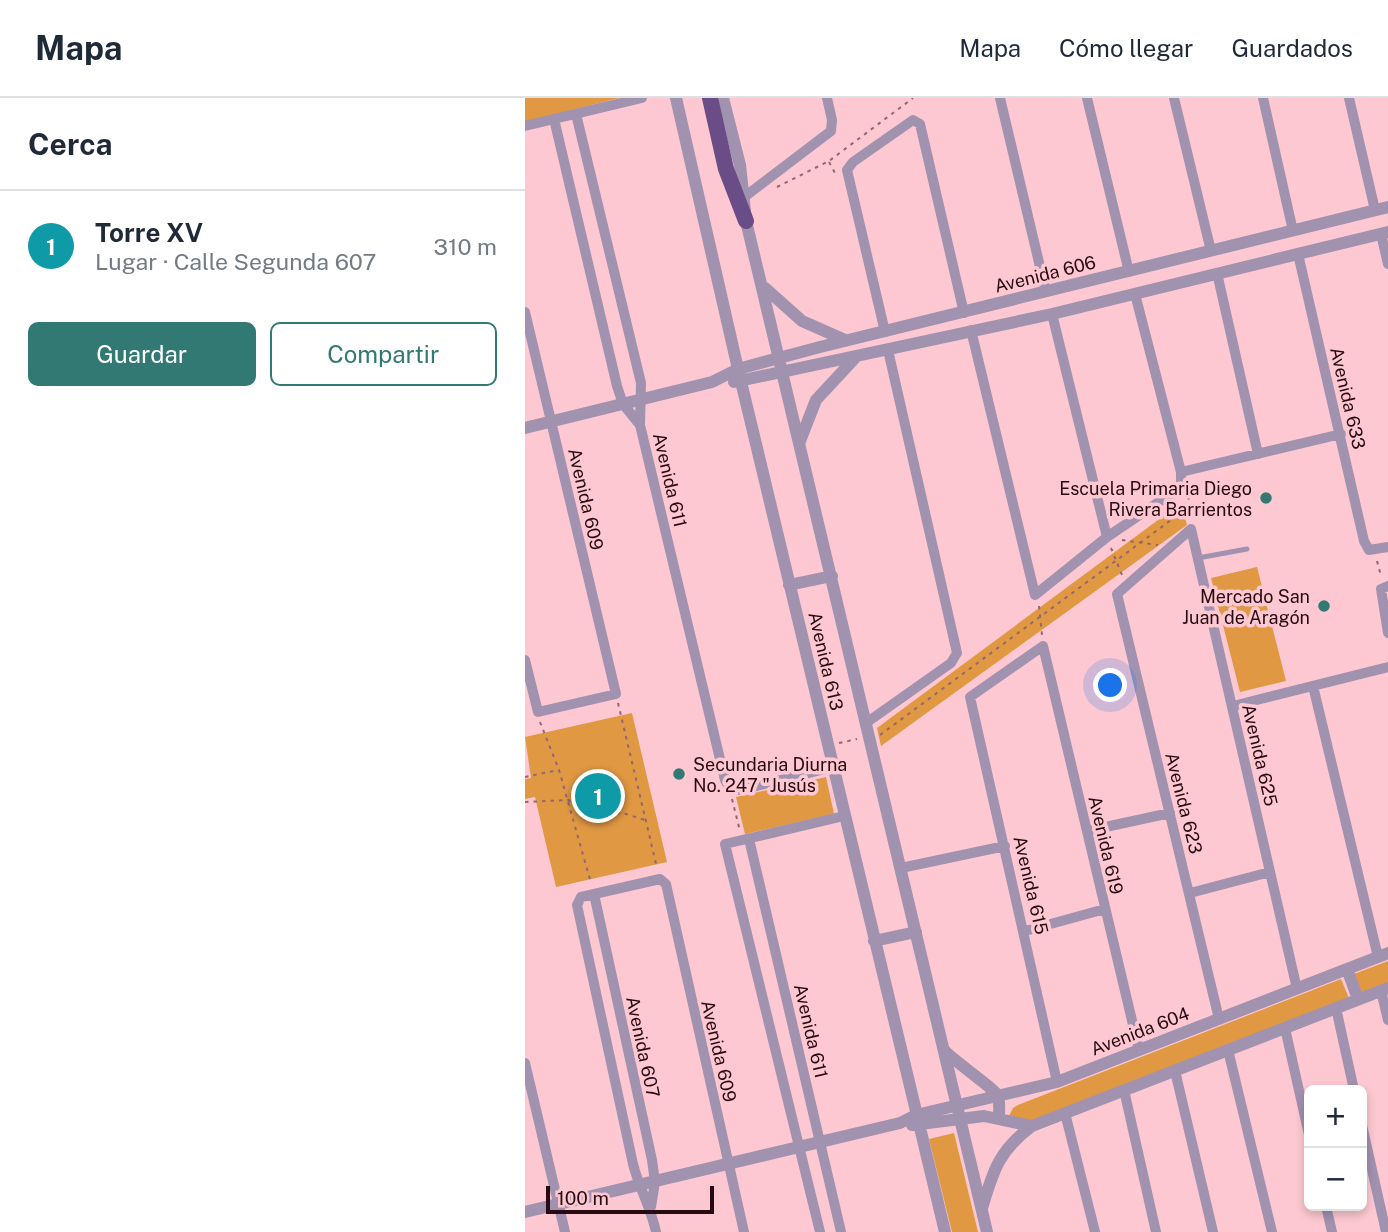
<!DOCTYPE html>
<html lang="es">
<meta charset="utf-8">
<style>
:root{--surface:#fff;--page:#f2f2f3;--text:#1f2937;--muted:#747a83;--line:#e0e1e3;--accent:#327973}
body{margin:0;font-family:"Public Sans",sans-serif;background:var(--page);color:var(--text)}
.controls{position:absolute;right:21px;bottom:21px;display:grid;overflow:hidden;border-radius:10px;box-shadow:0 4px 10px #0003}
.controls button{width:63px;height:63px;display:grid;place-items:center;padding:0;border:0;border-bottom:2px solid var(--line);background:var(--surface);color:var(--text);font:35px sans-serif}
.scale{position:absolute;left:21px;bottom:18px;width:168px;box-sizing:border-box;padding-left:7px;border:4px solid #280a12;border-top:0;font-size:19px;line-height:24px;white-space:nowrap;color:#280a12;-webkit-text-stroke:5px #fdc8d1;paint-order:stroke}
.you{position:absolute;left:586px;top:588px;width:24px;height:24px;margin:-18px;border:5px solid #fff;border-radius:50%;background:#1a73e8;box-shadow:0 0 0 10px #1a73e833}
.badge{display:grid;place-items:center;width:46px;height:46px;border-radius:50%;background:var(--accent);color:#fff;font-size:23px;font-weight:700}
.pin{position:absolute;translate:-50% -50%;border:4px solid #fff;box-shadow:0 2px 7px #0006}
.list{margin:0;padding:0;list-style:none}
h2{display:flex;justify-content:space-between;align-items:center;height:91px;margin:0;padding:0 28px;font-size:30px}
h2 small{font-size:23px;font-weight:400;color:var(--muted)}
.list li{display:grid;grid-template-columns:46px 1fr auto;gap:21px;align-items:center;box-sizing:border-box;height:112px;padding:0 28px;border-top:2px solid var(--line)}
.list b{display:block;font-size:26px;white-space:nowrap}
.list p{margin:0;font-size:23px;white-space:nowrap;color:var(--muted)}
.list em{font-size:23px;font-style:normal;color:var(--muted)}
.actions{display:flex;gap:14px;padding:21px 28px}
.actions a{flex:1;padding:16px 0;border:2px solid var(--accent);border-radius:10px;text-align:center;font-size:24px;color:var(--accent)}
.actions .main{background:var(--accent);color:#fff}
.map{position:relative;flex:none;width:863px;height:1134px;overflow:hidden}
header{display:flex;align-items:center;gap:42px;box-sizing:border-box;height:98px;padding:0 35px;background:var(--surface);border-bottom:2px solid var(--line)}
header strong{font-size:33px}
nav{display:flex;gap:38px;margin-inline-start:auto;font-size:24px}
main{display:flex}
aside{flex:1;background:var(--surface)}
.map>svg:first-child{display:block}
</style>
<header>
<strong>Mapa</strong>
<nav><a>Mapa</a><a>Cómo llegar</a><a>Guardados</a></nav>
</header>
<main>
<aside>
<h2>Cerca<small></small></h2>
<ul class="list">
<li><span class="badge" style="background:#0f9aa8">1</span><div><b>Torre XV</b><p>Lugar · Calle Segunda 607</p></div><em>310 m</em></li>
</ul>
<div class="actions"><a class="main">Guardar</a><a>Compartir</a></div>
</aside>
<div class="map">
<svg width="863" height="1134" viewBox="0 0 863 1134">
<rect width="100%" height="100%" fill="#fdc8d1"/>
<!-- green -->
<path fill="#e19843" d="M0 0H94L0 24Z
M656 405 662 427 356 648 352 630Z
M732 469 761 583 715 594 686 480Z
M107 615 142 764 31 789 10 699 0 701V681L6 680 0 639Z
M301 679 309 716 220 736 211 699Z
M863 863V885L837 895 829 876Z
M816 881 824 900 504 1025 484 1018 488 1010 493 1007Z
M429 1035 453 1134H427L404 1041Z"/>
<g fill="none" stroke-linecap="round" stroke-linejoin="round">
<!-- path -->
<path stroke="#916770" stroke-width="2" stroke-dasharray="3.5 5" stroke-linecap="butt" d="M304 64 311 77
M252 89 304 63 388 0
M663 398 668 420
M597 442 633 447
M586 450 597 477
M852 463 856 478
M514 508 517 537
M93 605 132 770
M15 624 34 672 66 785
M355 637 665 408
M314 645 332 641
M0 679 33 672
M207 701 215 733
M0 704 43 702 61 711 101 716 120 722"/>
<!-- service -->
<path stroke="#a192b0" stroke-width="5" d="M673 460 722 451"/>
<!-- minor -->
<path stroke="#a192b0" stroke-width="10" d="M475 0 521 194
M562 0 604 174
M649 0 686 153
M738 0 768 133
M824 0 850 112
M51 16 116 285 115 327 200 682 204 689 215 692 308 669
M29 21 92 288 98 306 115 327
M0 28 117 0
M218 100 306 33 307 22 302 0
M856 136 863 166
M773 156 839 443 844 452 863 449
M692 175 733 356
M0 214 91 596 13 614 0 562
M527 216 582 439
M446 232 510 497 582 439 656 389V374L610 196
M360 234 322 72 328 64 388 22 395 26 439 215
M656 374 816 336
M863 488 856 491 863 535
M788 588 853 859
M708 608 863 569
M341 625 426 565 432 555 363 252
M562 733 645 715
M224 741 316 1134
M376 770 480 748
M665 795 745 774
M69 796 127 1062 130 1084 126 1109
M500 833 580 811
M856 893 863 922
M811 910 829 992
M694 921 592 496 666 431 772 891
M760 930 784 1037
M703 952 747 1134
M0 965 40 1134
M650 973 688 1134
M532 984 445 599 518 548 614 952
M599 992 631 1134
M540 1015 570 1134
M837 1027 861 1134
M801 1108 807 1134
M131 1134C126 1110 114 1090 108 1066L52 807 56 799 135 781 141 786 219 1134
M295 1134 200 746 319 718"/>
<!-- tertiary -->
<path stroke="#a192b0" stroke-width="12" d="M151 0 213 271 420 1134
M198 0 215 67 221 123 462 1134
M240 190 277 223 320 242
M209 284 527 216 863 134
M0 330 187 284 213 271 295 249 863 109
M275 343 291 302 330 260
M264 487 307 478
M349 843 391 834
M822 871 833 901
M420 953C429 963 470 991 473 998 475 1005 474 1014 474 1021
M387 1027 459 1018 507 1028 863 890
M457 1110C468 1073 474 1052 507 1028
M0 1114 375 1025 391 1017 532 984 863 855"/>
<!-- trunk -->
<path stroke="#6a4d86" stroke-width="16" d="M185 0 201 71 221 123"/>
</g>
<!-- markers -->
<g fill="#327973" stroke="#fdc8d1" stroke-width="2.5">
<circle cx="741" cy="400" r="7"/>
<circle cx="799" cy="508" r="7"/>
<circle cx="154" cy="676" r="7"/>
</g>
<g text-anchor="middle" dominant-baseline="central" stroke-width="7" stroke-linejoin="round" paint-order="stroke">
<!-- street labels -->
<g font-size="18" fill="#280a12" stroke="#fdc8d1">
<text transform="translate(520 176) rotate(-14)">Avenida 606</text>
<text transform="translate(823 300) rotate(77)">Avenida 633</text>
<text transform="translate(145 382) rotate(77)">Avenida 611</text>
<text transform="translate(61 401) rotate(77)">Avenida 609</text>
<text transform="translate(301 563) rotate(77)">Avenida 613</text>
<text transform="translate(735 657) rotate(77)">Avenida 625</text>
<text transform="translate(659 705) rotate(76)">Avenida 623</text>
<text transform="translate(581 747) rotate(77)">Avenida 619</text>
<text transform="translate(506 787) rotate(77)">Avenida 615</text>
<text transform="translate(286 933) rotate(77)">Avenida 611</text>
<text transform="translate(615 933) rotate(-21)">Avenida 604</text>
<text transform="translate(118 949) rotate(78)">Avenida 607</text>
<text transform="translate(194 953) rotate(77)">Avenida 609</text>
</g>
<!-- poi labels -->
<g font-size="18" fill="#280a12" stroke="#fdc8d1" text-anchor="end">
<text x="727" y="390">Escuela Primaria Diego<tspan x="727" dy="21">Rivera Barrientos</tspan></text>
<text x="785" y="498">Mercado San<tspan x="785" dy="21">Juan de Aragón</tspan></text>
<text x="168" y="666" text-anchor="start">Secundaria Diurna<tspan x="168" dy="21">No. 247 "Jusús</tspan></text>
</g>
</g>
</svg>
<div class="controls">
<button>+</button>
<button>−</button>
</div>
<div class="scale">100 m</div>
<div class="you"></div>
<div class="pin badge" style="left:73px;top:698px;background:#0f9aa8">1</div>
</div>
</main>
